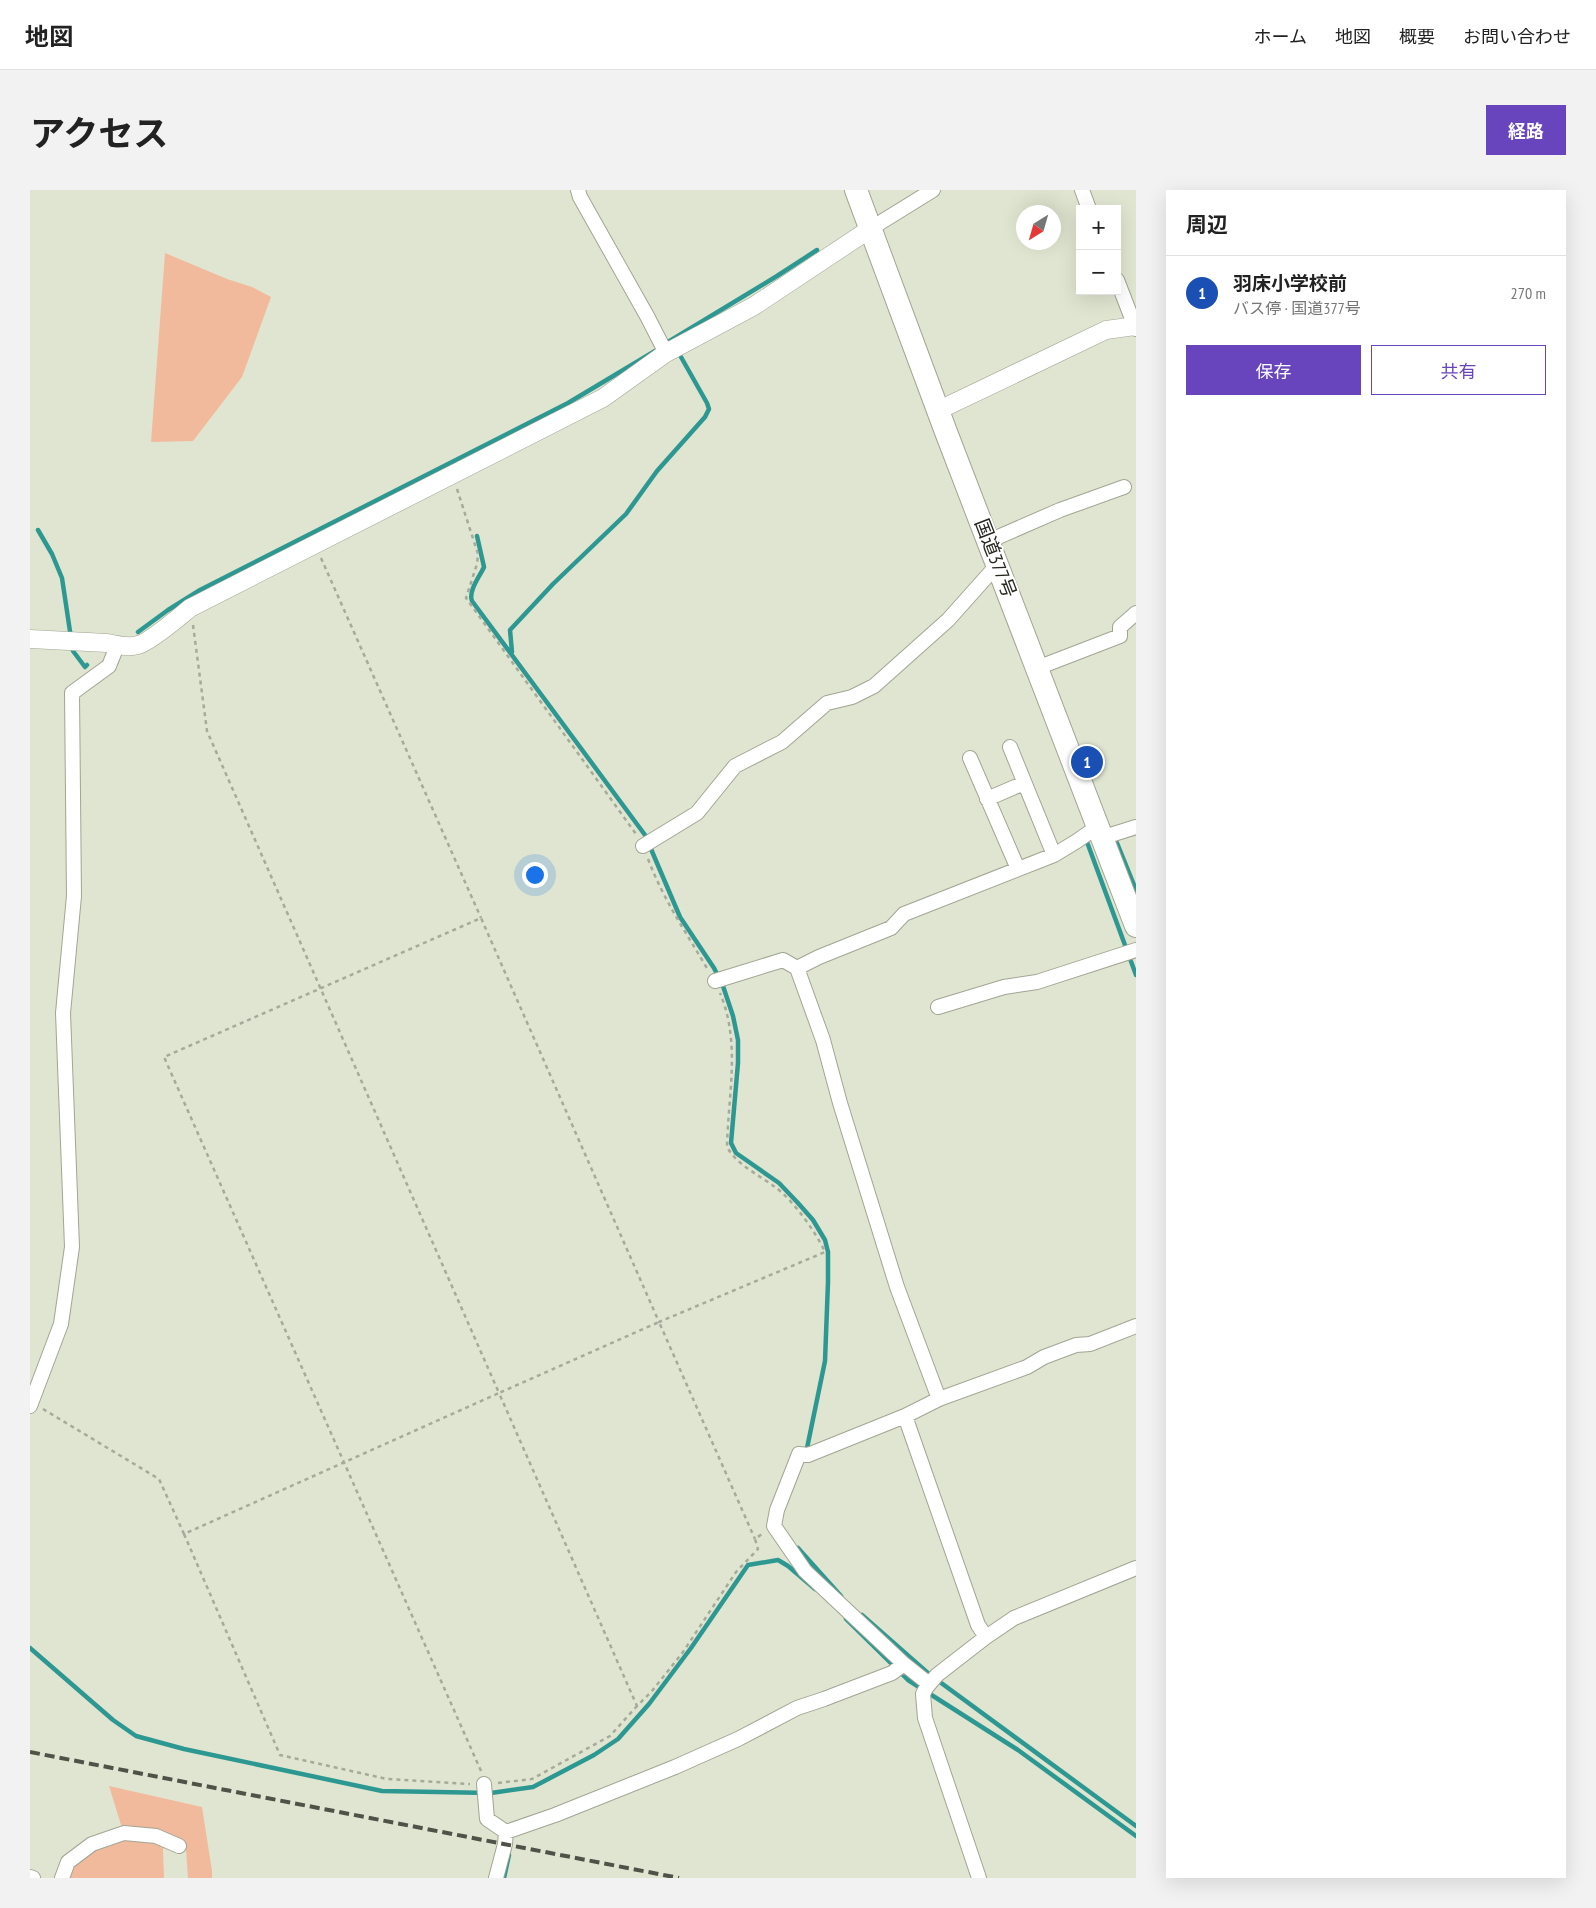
<!DOCTYPE html>
<html lang="ja">
<meta charset="utf-8">
<style>
:root{--surface:#fff;--page:#f2f2f2;--text:#222;--muted:#767676;--line:#e0e0e0;--accent:#6845bd}
body{margin:0;font-family:"PT Sans Narrow","Noto Sans JP",sans-serif;background:var(--page);color:var(--text)}
.controls{position:absolute;right:15px;top:15px;display:grid;overflow:hidden;border-radius:0px;box-shadow:0 5px 20px #0002}
.controls button{width:45px;height:45px;display:grid;place-items:center;padding:0;border:0;border-bottom:1px solid var(--line);background:var(--surface);color:var(--text);font:25px sans-serif}
.compass{position:absolute;left:986px;top:15px;width:45px;height:45px;border-radius:50%;background:var(--surface);box-shadow:0 5px 20px #0002;rotate:217deg}
.you{position:absolute;left:504px;top:684px;width:18px;height:18px;margin:-12px;border:4px solid #fff;border-radius:50%;background:#1a73e8;box-shadow:0 0 0 8px #1a73e833}
.badge{display:grid;place-items:center;width:32px;height:32px;border-radius:50%;background:var(--accent);color:#fff;font-size:16px;font-weight:700}
.pin{position:absolute;translate:-50% -50%;border:2px solid #fff;box-shadow:0 1px 5px #0006}
.list{margin:0;padding:0;list-style:none}
h2{display:flex;justify-content:space-between;align-items:center;height:65px;margin:0;padding:0 20px;font-size:21px}
h2 small{font-size:16px;font-weight:400;color:var(--muted)}
.list li{display:grid;grid-template-columns:32px 1fr auto;gap:15px;align-items:center;box-sizing:border-box;height:75px;padding:0 20px;border-top:1px solid var(--line)}
.list b{display:block;font-size:19px;white-space:nowrap}
.list p{margin:0;font-size:16px;white-space:nowrap;color:var(--muted)}
.list em{font-size:16px;font-style:normal;color:var(--muted)}
.actions{display:flex;gap:10px;padding:15px 20px}
.actions a{flex:1;padding:11px 0;border:1px solid var(--accent);border-radius:0px;text-align:center;font-size:18px;color:var(--accent)}
.actions .main{background:var(--accent);color:#fff}
.map{position:relative;flex:none;width:1106px;height:1688px;overflow:hidden;border-radius:0px}
header{display:flex;align-items:center;gap:30px;box-sizing:border-box;height:70px;padding:0 25px;background:var(--surface);border-bottom:1px solid var(--line)}
header strong{font-size:24px}
nav{display:flex;gap:28px;margin-inline-start:auto;font-size:18px}
.intro{display:flex;align-items:center;justify-content:space-between;box-sizing:border-box;height:120px;padding:0 30px}
h1{margin:0;font-size:35px}
.button{padding:12px 22px;border-radius:0px;background:var(--accent);color:#fff;font-size:18px;font-weight:700}
main{display:flex;gap:30px;padding:0 30px}
aside{flex:1;background:var(--surface);border-radius:0px;box-shadow:0 5px 20px #0002}
.map>svg:first-child{display:block}
</style>
<header>
<strong>地図</strong>
<nav><a>ホーム</a><a>地図</a><a>概要</a><a>お問い合わせ</a></nav>
</header>
<div class="intro"><h1>アクセス</h1><a class="button">経路</a></div>
<main>
<div class="map">
<svg width="1106" height="1688" viewBox="0 0 1106 1688">
<rect width="100%" height="100%" fill="#e0e5d1"/>
<!-- green -->
<path fill="#f2ba9c" d="M135 63 197 89 222 97 241 107 212 187 163 251 121 252Z
M79 1596 172 1617 182 1681V1688H158L156 1660 144 1648 133 1659 134 1688H38L43 1673 73 1655 95 1648Z"/>
<g fill="none" stroke-linecap="round" stroke-linejoin="round">
<!-- stream -->
<path stroke="#2d9891" stroke-width="4.5" d="M633 155 747 86 787 60
M8 340 22 364 32 388 41 448
M447 346 454 377C450 386 438 401 442 411L615 645 650 727 684 778 693 796 703 826 708 850V873L701 953 706 963 749 993 768 1013 783 1030 795 1050 798 1062V1092L795 1171 776 1263
M108 442 138 420 170 400 538 213 625 161
M42 455 43 461 55 477 57 475
M482 462 480 440 523 394 596 324 627 281 675 227 679 219 677 213 651 167
M1057 652 1106 785
M1087 653 1106 700
M768 1358 811 1406
M832 1425 899 1484 1106 1636
M816 1429 878 1490 988 1560 1106 1646
M0 1458 83 1530 106 1546 154 1559 352 1601 461 1603 503 1597 564 1565 588 1549 619 1514 661 1458 718 1375 748 1370 758 1376 785 1399
M474 1688 479 1665"/>
<!-- minor casing -->
<g stroke="#a1a593" stroke-width="16">
<path id="minor" d="M548 0 550 7 617 126 636 163
M1052 0 1059 19
M840 39 903 0
M1087 90 1106 139
M959 351 1030 320 1094 297
M1007 478 1090 446V437L1106 423
M980 557 1024 665
M940 568 988 679
M957 609 994 593
M1071 648 1106 637
M613 656 667 623 705 576 752 552 797 513 822 507 844 496 918 430 968 374
M767 778 789 767 861 738 874 724 1024 665 1047 651 1067 637
M685 791 753 770 767 778 793 850 810 913 867 1097 909 1209
M908 817 974 797 1007 792 1106 760
M0 1216 31 1134 42 1057 33 823 44 706 42 503 79 476 87 456
M875 1226 948 1435 956 1447
M899 1494 874 1474 775 1381 744 1336 747 1320 769 1264 778 1265 875 1226 909 1209 997 1177 1014 1167 1046 1155 1060 1154 1106 1136
M454 1594 457 1629 476 1642 475 1654 466 1688
M476 1642 525 1625 645 1577 708 1549 767 1518 794 1509 862 1483 874 1474
M0 1687 3 1688
M32 1688 38 1672 62 1654 94 1643 126 1646 149 1656
M949 1688 895 1528 893 1504 896 1498 907 1485 956 1447 984 1428 1106 1378"/>
</g>
<!-- tertiary casing -->
<g stroke="#a1a593" stroke-width="19">
<path id="tertiary" d="M909 220 1076 140 1106 136
M0 449 77 453C86 455 99 458 108 455 120 452 149 427 160 418L573 208 636 163 724 116 840 39"/>
</g>
<!-- trunk casing -->
<g stroke="#a1a593" stroke-width="24">
<path id="trunk" d="M826 0 916 242 1106 736"/>
</g>
<!-- path -->
<path stroke="#a6aa9a" stroke-width="2.5" stroke-dasharray="4 4" stroke-linecap="butt" d="M427 299 448 364 447 374 436 408 606 644
M291 368 451 728
M163 435 177 541 469 1203 629 1132 725 1349
M618 669C634 711 656 742 678 780
M13 1219 129 1289 154 1344 469 1203 607 1516 622 1501 653 1462 706 1382 728 1359 725 1349 732 1344
M154 1344 250 1565 357 1589 440 1594
M451 1581 134 867 451 728 629 1132 795 1062C786 1042 762 1009 745 997 729 985 707 975 697 957 698 905 711 853 690 803
M468 1593 502 1589 580 1546 607 1516"/>
<!-- minor -->
<use href="#minor" stroke="#fff" stroke-width="14"/>
<!-- tertiary -->
<use href="#tertiary" stroke="#fff" stroke-width="18"/>
<!-- trunk -->
<use href="#trunk" stroke="#fff" stroke-width="22"/>
<!-- rail -->
<path stroke="#505248" stroke-width="4" stroke-dasharray="10 5" stroke-linecap="butt" d="M0 1562 649 1688"/>
</g>
<g text-anchor="middle" dominant-baseline="central" stroke-width="4" stroke-linejoin="round" paint-order="stroke">
<!-- street labels -->
<g font-size="19" fill="#262820" stroke="#fff">
<text transform="translate(966 368) rotate(69)">国道377号</text>
</g>
</g>
</svg>
<div class="controls">
<button>+</button>
<button>−</button>
</div>
<svg class="compass" viewBox="-18 -18 36 36"><path d="M0-13l5 13h-10z" fill="#e53935"/><path d="M0 13l5-13h-10z" fill="#767676"/></svg>
<div class="you"></div>
<div class="pin badge" style="left:1057px;top:572px;background:#1a4fb4">1</div>
</div>
<aside>
<h2>周辺<small></small></h2>
<ul class="list">
<li><span class="badge" style="background:#1a4fb4">1</span><div><b>羽床小学校前</b><p>バス停 · 国道377号</p></div><em>270 m</em></li>
</ul>
<div class="actions"><a class="main">保存</a><a>共有</a></div>
</aside>
</main>
